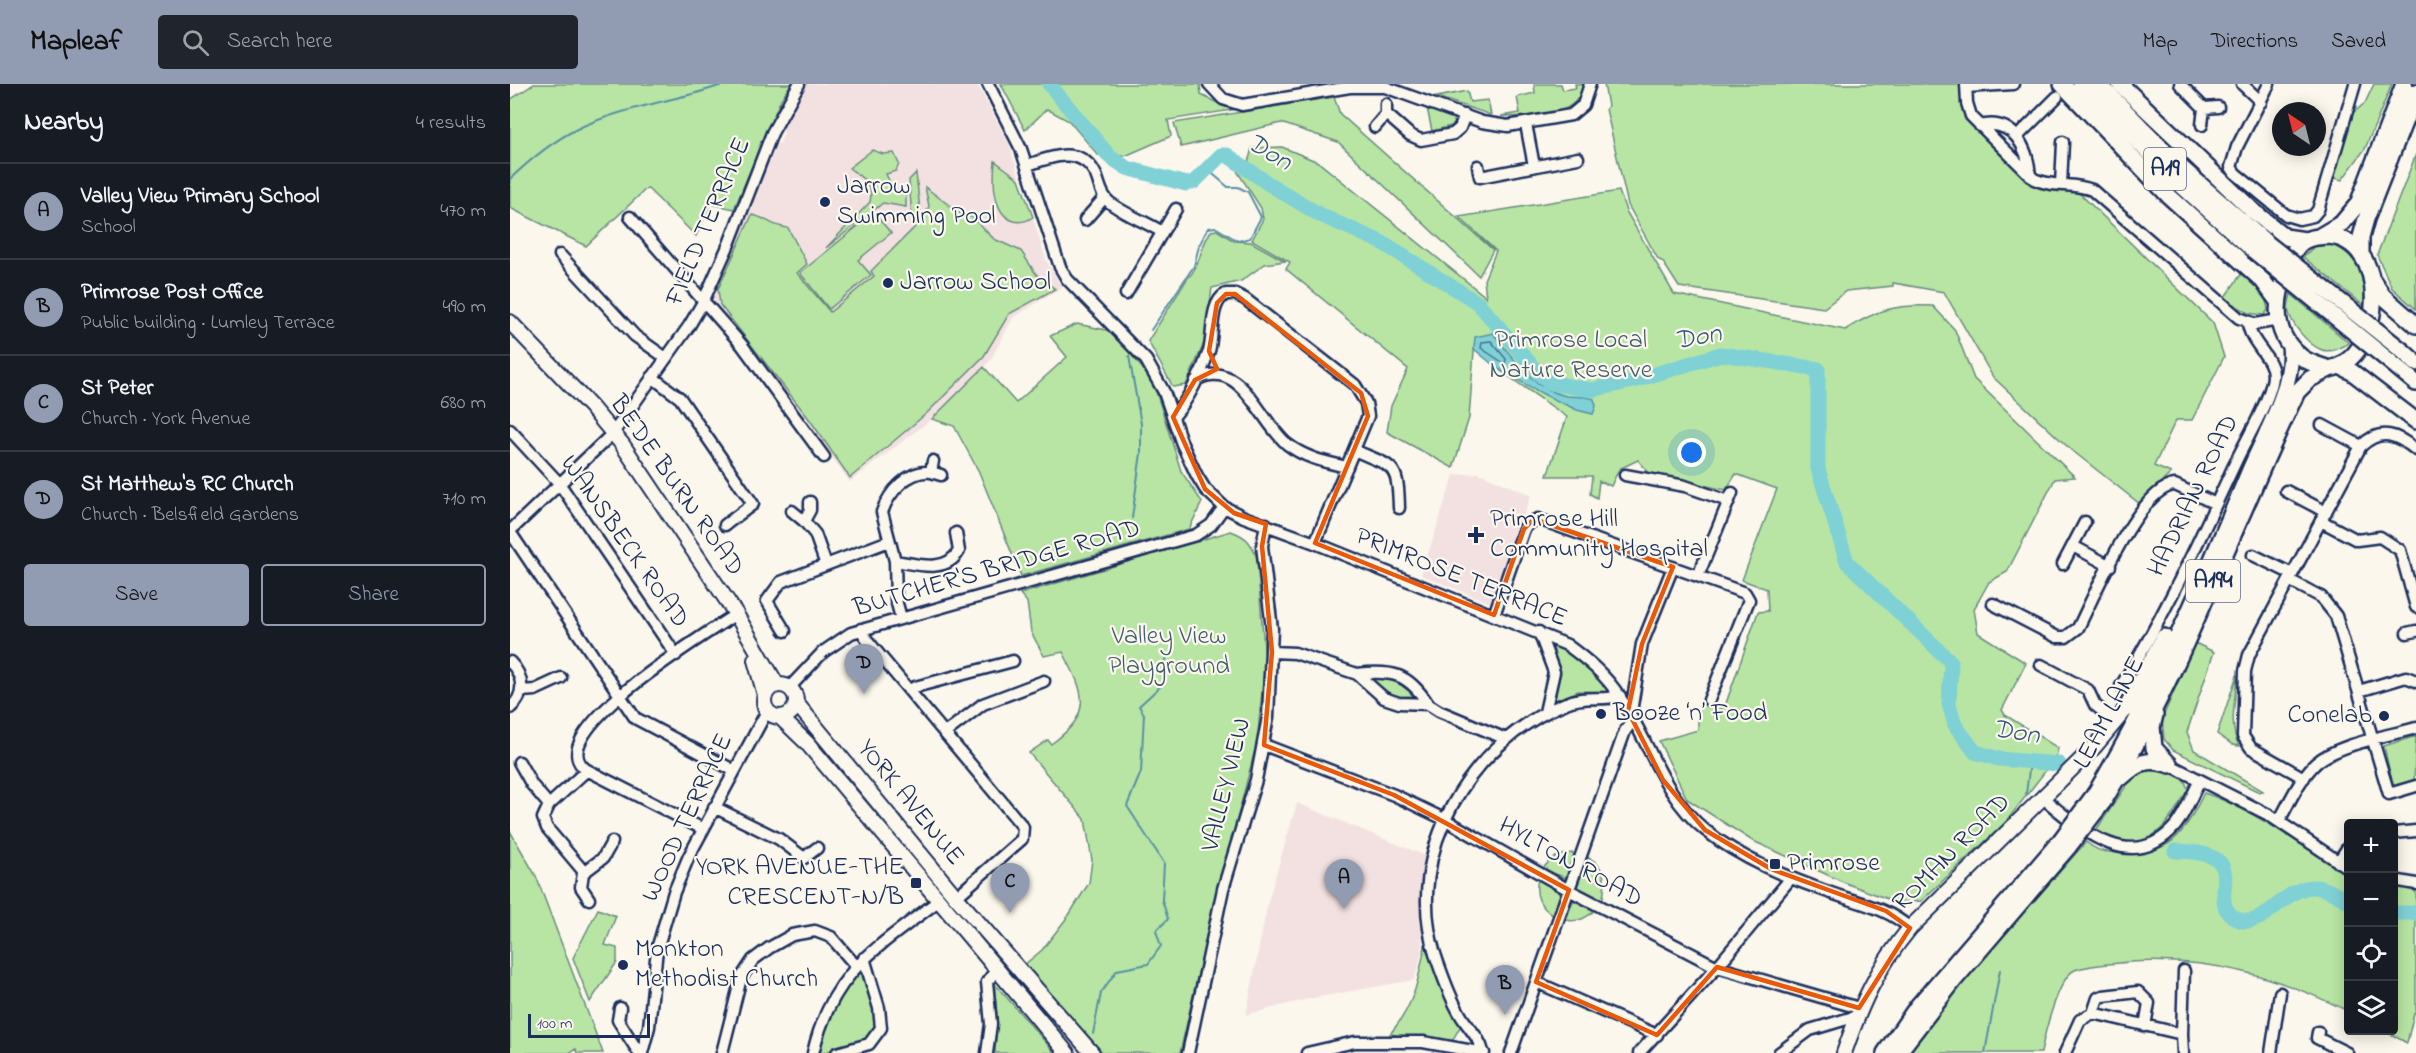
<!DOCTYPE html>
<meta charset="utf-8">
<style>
:root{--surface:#171b24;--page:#20242c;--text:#f1f3f6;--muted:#9ea1a6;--line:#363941;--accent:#919bb2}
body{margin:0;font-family:"Indie Flower",sans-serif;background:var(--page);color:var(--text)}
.controls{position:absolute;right:18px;bottom:18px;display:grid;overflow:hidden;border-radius:6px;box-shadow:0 3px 15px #0003}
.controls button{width:54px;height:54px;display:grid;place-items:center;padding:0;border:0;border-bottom:2px solid var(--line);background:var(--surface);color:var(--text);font:30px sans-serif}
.compass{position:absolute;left:1762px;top:18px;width:54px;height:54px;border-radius:50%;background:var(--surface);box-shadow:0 3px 15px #0003;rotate:325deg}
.scale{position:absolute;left:18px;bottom:15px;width:122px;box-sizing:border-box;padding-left:6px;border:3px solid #1b2f5e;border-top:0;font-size:16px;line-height:21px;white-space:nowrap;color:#1b2f5e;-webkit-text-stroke:4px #fbf7ec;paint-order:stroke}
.you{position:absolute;left:1182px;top:369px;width:21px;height:21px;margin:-15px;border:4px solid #fff;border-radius:50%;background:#1a73e8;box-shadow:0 0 0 9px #1a73e833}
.badge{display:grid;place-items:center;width:39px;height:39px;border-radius:50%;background:var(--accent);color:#111;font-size:20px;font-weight:700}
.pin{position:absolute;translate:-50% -50px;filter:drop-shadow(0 2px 3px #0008)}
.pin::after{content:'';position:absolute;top:32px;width:21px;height:18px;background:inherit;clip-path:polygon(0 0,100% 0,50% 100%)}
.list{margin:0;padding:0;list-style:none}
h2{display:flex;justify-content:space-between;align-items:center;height:78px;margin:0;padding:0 24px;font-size:26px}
h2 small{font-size:20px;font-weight:400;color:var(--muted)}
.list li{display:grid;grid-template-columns:39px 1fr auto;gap:18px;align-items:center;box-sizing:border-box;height:96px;padding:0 24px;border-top:2px solid var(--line)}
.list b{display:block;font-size:22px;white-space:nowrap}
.list p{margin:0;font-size:20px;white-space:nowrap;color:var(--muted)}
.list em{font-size:20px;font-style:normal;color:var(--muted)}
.actions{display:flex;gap:12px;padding:18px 24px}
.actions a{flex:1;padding:14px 0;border:2px solid var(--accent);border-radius:6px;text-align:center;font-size:21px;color:var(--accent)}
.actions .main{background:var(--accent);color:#111}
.icon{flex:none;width:33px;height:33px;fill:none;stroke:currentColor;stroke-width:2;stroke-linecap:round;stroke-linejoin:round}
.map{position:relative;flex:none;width:1906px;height:969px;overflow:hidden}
header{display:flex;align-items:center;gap:36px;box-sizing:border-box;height:84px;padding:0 30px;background:var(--accent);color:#111}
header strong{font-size:28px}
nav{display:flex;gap:33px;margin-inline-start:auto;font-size:21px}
.search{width:420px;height:54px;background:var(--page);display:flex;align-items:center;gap:15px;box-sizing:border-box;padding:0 21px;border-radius:6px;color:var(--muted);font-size:22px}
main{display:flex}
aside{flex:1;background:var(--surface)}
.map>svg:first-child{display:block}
</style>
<header>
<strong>Mapleaf</strong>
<div class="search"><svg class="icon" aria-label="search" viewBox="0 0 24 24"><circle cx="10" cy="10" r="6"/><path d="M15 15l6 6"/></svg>Search here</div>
<nav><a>Map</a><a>Directions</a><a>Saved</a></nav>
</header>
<main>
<aside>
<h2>Nearby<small>4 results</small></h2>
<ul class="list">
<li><span class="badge">A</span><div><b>Valley View Primary School</b><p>School</p></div><em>470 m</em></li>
<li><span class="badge">B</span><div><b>Primrose Post Office</b><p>Public building · Lumley Terrace</p></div><em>490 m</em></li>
<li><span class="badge">C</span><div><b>St Peter</b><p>Church · York Avenue</p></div><em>680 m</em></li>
<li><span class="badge">D</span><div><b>St Matthew's RC Church</b><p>Church · Belsfield Gardens</p></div><em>710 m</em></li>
</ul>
<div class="actions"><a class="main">Save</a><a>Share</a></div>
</aside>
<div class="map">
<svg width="1906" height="969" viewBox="0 0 1906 969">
<rect width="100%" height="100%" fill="#fbf7ec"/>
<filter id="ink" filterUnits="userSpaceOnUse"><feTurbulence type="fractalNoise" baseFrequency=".0167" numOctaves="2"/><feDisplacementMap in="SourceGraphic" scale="12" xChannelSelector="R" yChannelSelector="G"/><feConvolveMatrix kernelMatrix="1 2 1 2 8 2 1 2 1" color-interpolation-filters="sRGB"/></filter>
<g filter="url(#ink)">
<!-- built -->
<path fill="#f3e1e2" d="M296 0H467L499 60 537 178 552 203 503 234 480 277 422 335 340 398 237 257 204 216V209L264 60 270 59 274 49 272 45Z
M969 389 1021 411 983 520 911 491 944 391Z
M787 719 916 772 912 797V866L908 884 904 896 798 915 736 931 758 817Z"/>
<!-- green -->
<path fill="#b8e5a3" stroke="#6a8a80" stroke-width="1.5" d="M24 0H281L271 15 224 125 201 120 186 152 137 104 76 162 0 124V16Z
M491 0H690L691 11 722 26 658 36 661 52 615 72 588 71 559 37 537 25 515 46Z
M1024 0H1051L1053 6 1066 4 1065 0H1073C1069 35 1018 34 991 32L1010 29 1007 13 1025 9Z
M1094 0H1452L1458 34 1512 91 1528 103 1566 106 1703 239 1714 273 1682 336H1666L1644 382 1661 389 1630 420 1559 364 1483 293 1434 208 1383 199V202L1336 207 1314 224 1169 203 1153 178 1148 175 1118 121 1096 25 1098 22Z
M1864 0H1882L1855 65 1832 96 1821 93 1837 34 1855 19Z
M957 7 960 18 978 16 981 31 927 13Z
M824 13 830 30 983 166 969 192 828 58 771 39 671 63 664 39Z
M917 24 943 32 945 41 922 47Z
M772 63 808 78 976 213 974 196 986 167 949 133 1109 107 1116 127 1164 210 1335 246C1366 226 1386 220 1423 222L1445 246 1464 295 1565 393 1545 395 1497 488 1479 498 1464 525 1468 549 1516 579 1492 626 1495 631 1548 664 1544 682 1540 681 1495 739 1411 817 1388 819 1333 798 1241 756 1177 715 1149 657 1188 646V629L1193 618 1214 625 1248 528 1258 527 1257 505 1232 496 1267 405 1226 390 1216 406 1140 390 1128 376 1109 385 1101 402 1089 397 1087 414 1080 410 1082 392H1037L1057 333 988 285 983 250 965 254 959 334 943 384 877 348 881 322 898 285 776 185 780 178 742 156 753 135 751 124 727 87 732 83 736 87 742 64Z
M362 66 373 70 384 69 389 80 386 87 376 90 383 105 396 110V123L373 119 316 164 360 118C364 100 352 94 339 84Z
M1906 70V225L1882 204 1867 171Z
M485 77 509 95 523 133C517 137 511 139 504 137 482 130 483 97 485 77Z
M406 89 410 127 402 133 399 96Z
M415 103 451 130 462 133 484 155 511 167 526 190 545 205 499 230 474 272 417 329 340 394 300 336 210 221 208 205 242 131C256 133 259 142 278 144L297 180 287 189 320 228 364 192 361 187 414 134 419 122Z
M364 129 381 149 348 176 361 191 319 225 290 189Z
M707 146 724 157 741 158 775 177 755 180 731 197 702 204 695 257 676 301 663 303 638 257 677 195C691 182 690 162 701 147Z
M1824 161C1851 175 1855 193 1854 222L1793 173 1805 162Z
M1735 185C1746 198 1756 210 1758 226L1754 231 1738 229 1714 214Z
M1781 210 1839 259C1831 264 1821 269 1812 266 1798 261 1780 239 1778 225 1778 221 1780 214 1781 210Z
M567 240 601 247 633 285 645 304 671 387 692 418 679 445 511 492 469 388 444 342 422 335 474 283 506 319 557 273 540 252Z
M721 447C737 453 741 458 747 474L755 578 747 658 695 859 670 969H593L514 881 532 866 559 831 579 799 582 776 575 735 519 669 538 656 541 660C584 629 575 610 553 568L534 572 521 548 517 518 510 510Z
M1685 559 1704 568 1677 648 1684 666 1753 707 1749 708 1663 666 1654 655 1652 635Z
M1043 561C1067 568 1084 590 1101 608L1068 607 1045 618 1048 593Z
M1727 591C1726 614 1718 641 1729 662L1723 661 1707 650Z
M859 593C880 594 892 596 907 612L884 613Z
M1906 652 1904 699 1888 704 1883 703 1874 662Z
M1650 682 1673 693 1678 705C1652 751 1639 770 1584 749L1627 686Z
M1694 709C1750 727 1788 763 1838 787V927C1766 892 1701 873 1619 878 1603 880 1580 880 1565 886 1548 893 1534 952 1531 969H1395L1411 945 1576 758C1592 770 1593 767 1610 769 1661 772 1673 751 1694 709Z
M0 747 26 792 93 969H67L66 965 59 969H0Z
M1062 769 1066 771 1056 794 1033 785C1041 773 1049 771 1062 769Z
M1077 773C1096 781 1097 800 1092 817L1067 803Z
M1028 795 1051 807 1044 832C1030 823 1024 812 1028 795Z
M1884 802 1906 806V929H1904L1897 959 1875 947 1884 946Z
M1064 814 1087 824C1078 833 1069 839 1056 836Z
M88 825 106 832 95 861 107 864V878L80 918 63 874Z
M917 852 951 941 941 959 880 950C907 918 909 891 917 852Z
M351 884 364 923 367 942 354 958 311 969C305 946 335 905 347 885Z
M484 899 545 969H485L487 933Z"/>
<!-- water -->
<path fill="#7fd1d6" stroke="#5790a6" stroke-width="1.5" d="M983 249C1003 274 1023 305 1056 312 1065 313 1074 312 1084 315L1086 322 1083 330 1067 326 1035 311 988 285 964 265 965 253Z"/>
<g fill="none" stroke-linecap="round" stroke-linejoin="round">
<!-- shore -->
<path stroke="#43708e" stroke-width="1.5" d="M981 257 996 275 995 280 971 264 972 258Z"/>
<!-- stream -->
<path stroke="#5790a6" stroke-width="2" d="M0 95C50 47 80 35 146 19 169 13 192 9 214 0
M641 246 684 182 689 162 698 144 705 143 728 157 740 154 751 133 738 108 728 103H718L697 85
M619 272 631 340V369L622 434
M1516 710 1520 678
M583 950 591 909 607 886 638 880 651 862 646 847 658 835 652 816 654 779 617 722 631 688 634 630 629 622 653 600 654 579 658 572
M1475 969 1490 886"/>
<!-- river -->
<path stroke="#7fd1d6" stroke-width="15" d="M539 0 600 73 617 84 676 100 684 98 711 71H717L759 100 810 131 871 158 968 219 1029 290 1041 299 1082 306 1123 297 1211 270 1308 285V385L1337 478 1441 578 1439 620 1445 641 1465 668 1489 675 1549 680
M1665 767C1752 768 1690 816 1727 835 1753 848 1774 802 1804 803 1816 803 1829 812 1838 817
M1884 829H1906"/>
<!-- minor casing -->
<g stroke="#1b2f5e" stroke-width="15">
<path id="minor" d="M478 0 511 65 550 183 557 195 636 276 654 308 672 360 687 392 695 405 714 423 734 433 805 459 1057 561C1076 575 1096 591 1109 612 1140 657 1151 710 1195 746 1231 775 1278 794 1321 809 1349 819 1377 824 1400 844
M699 0 713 15 732 21 840 3H875L972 38 998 42 1061 31 1073 21 1080 0
M1456 0 1457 19 1461 32 1524 95C1543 104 1563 98 1582 106L1729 234 1746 240 1769 236
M1670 0 1694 24 1708 23
M1732 0 1751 18
M1759 0 1727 63 1721 83 1725 89 1776 131 1789 135 1803 132 1808 126 1845 0
M1456 3 1503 0
M876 30 900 51 911 56 943 50 950 44 955 31
M1016 40 1024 82
M1692 41 1694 24
M1470 42C1503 34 1518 63 1520 92
M865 43 876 30V20
M1507 53 1547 13
M518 81C540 73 570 61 585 89 590 99 590 110 599 118 614 130 636 138 652 148
M968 82 970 93 1068 74
M1551 101 1553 58
M120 133 232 261 314 373
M575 136 595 113
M50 171 125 252 156 274
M616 210 666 125
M142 293 170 314 243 420 215 441
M686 296C730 271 750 338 777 360 795 374 815 378 837 383
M663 333C678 317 692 288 699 267 704 250 699 219 716 210H725L735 215 845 301 856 319 858 332 805 459
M1812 341 1851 362
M0 346 49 399 166 571
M844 366C884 384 888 378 889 424
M423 377 421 388 431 391
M1115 391 1175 402 1218 417
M1776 407 1816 428
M282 427 294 437 300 426V418
M294 437 305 450 316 481
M1811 437 1847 456 1870 453 1890 466 1906 523
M0 447 103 349 179 242 193 218 219 160 262 49 289 0
M0 448 125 634 223 686
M1563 462 1600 482
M1743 471 1782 490
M385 477C406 480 436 490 449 467L446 449
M1553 480 1575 438
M1188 492 1222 409
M1779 496 1811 513 1826 532 1879 710 1906 702
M1483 520 1547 553H1556L1568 544C1584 513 1629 403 1665 401L1706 420
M984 531 1014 445 1021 438 1028 435 1235 509 1239 516 1199 616
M391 534 386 516 385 477 372 428C379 408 398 386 421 388
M351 545 357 556 513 743 512 755 446 813
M275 547 257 517 271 498 379 457
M1029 548 1044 588 1035 628
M1897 549 1906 547
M762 568 785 569 847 590 874 614 889 619 918 620 929 627 996 655
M0 578C14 592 16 611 0 624
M1531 581 1578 606 1585 621 1606 638
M847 590C882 586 898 589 918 620
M1611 602C1657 529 1692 449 1729 371 1738 353 1763 310 1763 291 1763 273 1740 259 1738 239
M279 604 313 568 341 549 686 451 701 441 714 423
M11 607 25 606 51 594
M400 607 405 603 503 577
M1849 607 1896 593 1906 597
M1118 627 1122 622 1132 560 1163 483
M435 649 473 620 534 597
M754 661 884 711 934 735 1059 806 1207 883 1349 924
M9 678 22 701 39 721
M1660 681 1759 731 1838 784
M1794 694 1741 664 1733 652 1735 587 1739 571 1851 362C1871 343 1888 351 1906 366
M1532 713C1570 745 1622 793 1666 741 1676 728 1682 711 1690 696
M204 723 269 755 294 774 307 764
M1769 737C1779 719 1788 698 1803 682 1822 661 1878 652 1906 644
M193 745 77 686C24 652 203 546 226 530
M1884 749 1906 747
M1828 778 1838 763
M74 788 37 744 33 734 39 721 77 686
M1884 796 1906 800
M79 815 71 803 73 789 93 774 102 758
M1026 898 1147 951
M110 924 108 936 129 969
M1583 929 1588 914 1593 912 1628 908 1639 919 1635 942
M1808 948 1807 954 1837 969
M1672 950 1674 887
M973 968C970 953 957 943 950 930 939 912 932 890 925 870 893 768 960 658 1056 619 1074 611 1092 617 1110 612
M132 969 139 943 147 865 164 808 179 772 257 627
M212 969 231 894 243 876 259 864 282 851 305 847 321 853 346 882
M303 969C322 887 366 865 428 817
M327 969 359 960 371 944 369 924 354 874
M477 969 481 940 477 898 487 885
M678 969 713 805 746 696 758 633 762 545 752 462 756 440
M797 969 845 958H913L974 969
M1001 969 1115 647 1123 636
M1129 969 1207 883 1281 794
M1269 969 1300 946 1347 932
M1555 969 1570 936 1583 929 1672 950 1673 969
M1761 969 1770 909"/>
</g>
<!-- major casing -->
<g stroke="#1b2f5e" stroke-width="18">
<path id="major" d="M0 238 81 323 112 360 226 530 267 601
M245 576 255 611
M254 617a16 16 0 1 1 32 0a16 16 0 1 1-32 0Z
M287 620 446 813 582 969
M271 634 297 659 557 969
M1334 969C1351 920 1367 884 1400 844L1585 662 1616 625"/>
</g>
<!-- highway casing -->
<g stroke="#1b2f5e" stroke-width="20">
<path id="highway" d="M1552 0 1660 113 1753 197 1767 216
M1571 0 1670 100 1743 166
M1589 0 1669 82 1753 156
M1610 0 1743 127 1775 153 1795 156
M1810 152 1832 139 1848 120 1894 0
M1817 152C1880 154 1877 273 1819 285 1809 281 1797 279 1789 271 1760 247 1766 210 1779 180 1782 171 1785 162 1794 157 1800 153 1809 153 1817 152Z
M1851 171V153L1856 135 1906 8
M1863 197 1873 212 1906 241
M1894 268 1906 279
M1883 280 1906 299
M1830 282 1842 288 1906 337
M1616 625 1654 553
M1645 631 1642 643 1644 664 1660 681
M1612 693C1627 679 1637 674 1657 680
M1585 710C1647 608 1694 496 1740 386 1755 351 1785 300 1780 262
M1593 718C1672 589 1721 445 1787 308L1800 295 1819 285
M1375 969 1407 923 1551 756
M1388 969 1445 895 1559 762"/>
</g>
<!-- minor -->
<use href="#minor" stroke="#fbf7ec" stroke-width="10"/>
<!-- major -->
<use href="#major" stroke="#fbf7ec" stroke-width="14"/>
<!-- highway -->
<use href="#highway" stroke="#fbf7ec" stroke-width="15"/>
<!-- highway-bridge casing -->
<g stroke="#1b2f5e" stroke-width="20" stroke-linecap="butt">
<path id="highway-bridge" d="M1753 156 1894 268
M1743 166 1883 280
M1551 756 1585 710
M1559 762 1593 718"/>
</g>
<!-- highway-bridge -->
<use href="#highway-bridge" stroke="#fbf7ec" stroke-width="15"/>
</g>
</g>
<!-- marked area -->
<path fill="none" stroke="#e8590c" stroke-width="4.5" stroke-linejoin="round" d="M716 210H725L851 309 858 332 805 459 984 531 1014 445 1024 435 1163 483 1132 560 1118 627 1153 696 1195 746 1261 785 1376 827 1400 844 1349 924 1207 883 1147 951 1026 898 1059 806 884 711 754 661 762 568 752 462 756 440 724 429 695 405 663 333 685 296 707 285 699 267 707 219Z"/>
<!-- markers -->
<g fill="#1b2f5e" stroke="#fbf7ec" stroke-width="2">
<circle cx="315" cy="118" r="6"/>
<circle cx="378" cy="199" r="6"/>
<path d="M963 442h6v6h6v6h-6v6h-6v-6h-6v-6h6z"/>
<circle cx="1091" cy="630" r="6"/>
<circle cx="1874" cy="632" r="6"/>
<rect x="1259" y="774" width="12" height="12" rx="3"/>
<rect x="400" y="793" width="12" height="12" rx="3"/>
<circle cx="113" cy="881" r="6"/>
</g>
<g text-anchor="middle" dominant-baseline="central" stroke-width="4.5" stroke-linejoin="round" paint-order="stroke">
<!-- shield labels -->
<g fill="#fbf7ec" stroke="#5e6b89" stroke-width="1.5">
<rect x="1634" y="64" width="42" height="42" rx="4.5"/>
<rect x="1676" y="476" width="54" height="42" rx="4.5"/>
</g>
<g font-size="24" font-weight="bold" fill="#1b2f5e">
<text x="1655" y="85">A19</text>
<text x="1703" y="497">A194</text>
</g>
<!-- poi labels -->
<g font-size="26" fill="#1b2f5e" stroke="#fbf7ec" text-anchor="start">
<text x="327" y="103">Jarrow<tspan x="327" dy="30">Swimming Pool</tspan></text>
<text x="390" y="199">Jarrow School</text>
<text x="980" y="436">Primrose Hill<tspan x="980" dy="30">Community Hospital</tspan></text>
<text x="1103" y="630">Booze ‘n’ Food</text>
<text x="1862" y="632" text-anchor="end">Conelab</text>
<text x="1277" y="780">Primrose</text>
<text x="394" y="784" text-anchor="end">YORK AVENUE-THE<tspan x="394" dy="30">CRESCENT-N/B</tspan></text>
<text x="125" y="866">Monkton<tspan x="125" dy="30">Methodist Church</tspan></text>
</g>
<!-- street labels -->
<g font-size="26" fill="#1b2f5e" stroke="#fbf7ec">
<text transform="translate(199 138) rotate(-67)">FIELD TERRACE</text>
<text transform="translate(166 402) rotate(55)">BEDE BURN ROAD</text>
<text transform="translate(1684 412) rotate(-64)">HADRIAN ROAD</text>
<text transform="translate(114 458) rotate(55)">WANSBECK ROAD</text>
<text transform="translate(487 485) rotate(-16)">BUTCHER'S BRIDGE ROAD</text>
<text transform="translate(951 494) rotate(22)">PRIMROSE TERRACE</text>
<text transform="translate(1600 629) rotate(-62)">LEAM LANE</text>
<text transform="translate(717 701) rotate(-76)">VALLEY VIEW</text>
<text transform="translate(400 719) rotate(51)">YORK AVENUE</text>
<text transform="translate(178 734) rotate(-65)">WOOD TERRACE</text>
<text transform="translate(1442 769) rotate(-45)">ROMAN ROAD</text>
<text transform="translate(1060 779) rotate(29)">HYLTON ROAD</text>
</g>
<!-- park labels -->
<g font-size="26" fill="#425c6f" stroke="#fbf7ec">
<text x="1061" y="257">Primrose Local<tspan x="1061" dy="30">Nature Reserve</tspan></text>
<text x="659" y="553">Valley View<tspan x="659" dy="30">Playground</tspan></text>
</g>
<!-- water labels -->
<g font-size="27" font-style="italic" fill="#34587c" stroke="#fbf7ec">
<text transform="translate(759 69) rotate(31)">Don</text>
<text transform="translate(1188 254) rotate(-10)">Don</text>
<text transform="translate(1506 649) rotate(9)">Don</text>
</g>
</g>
</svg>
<div class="controls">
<button>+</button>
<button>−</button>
<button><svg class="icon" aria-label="locate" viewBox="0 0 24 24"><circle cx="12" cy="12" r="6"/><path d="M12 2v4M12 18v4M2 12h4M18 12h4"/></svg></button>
<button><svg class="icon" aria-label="layers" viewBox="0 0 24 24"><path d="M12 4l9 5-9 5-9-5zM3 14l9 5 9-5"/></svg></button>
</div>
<svg class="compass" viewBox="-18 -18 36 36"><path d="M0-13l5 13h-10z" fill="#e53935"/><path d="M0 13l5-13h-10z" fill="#9ea1a6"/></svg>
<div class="scale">100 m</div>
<div class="you"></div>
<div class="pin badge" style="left:834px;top:825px">A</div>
<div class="pin badge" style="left:995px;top:931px">B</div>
<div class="pin badge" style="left:500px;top:829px">C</div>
<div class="pin badge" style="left:354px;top:610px">D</div>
</div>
</main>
